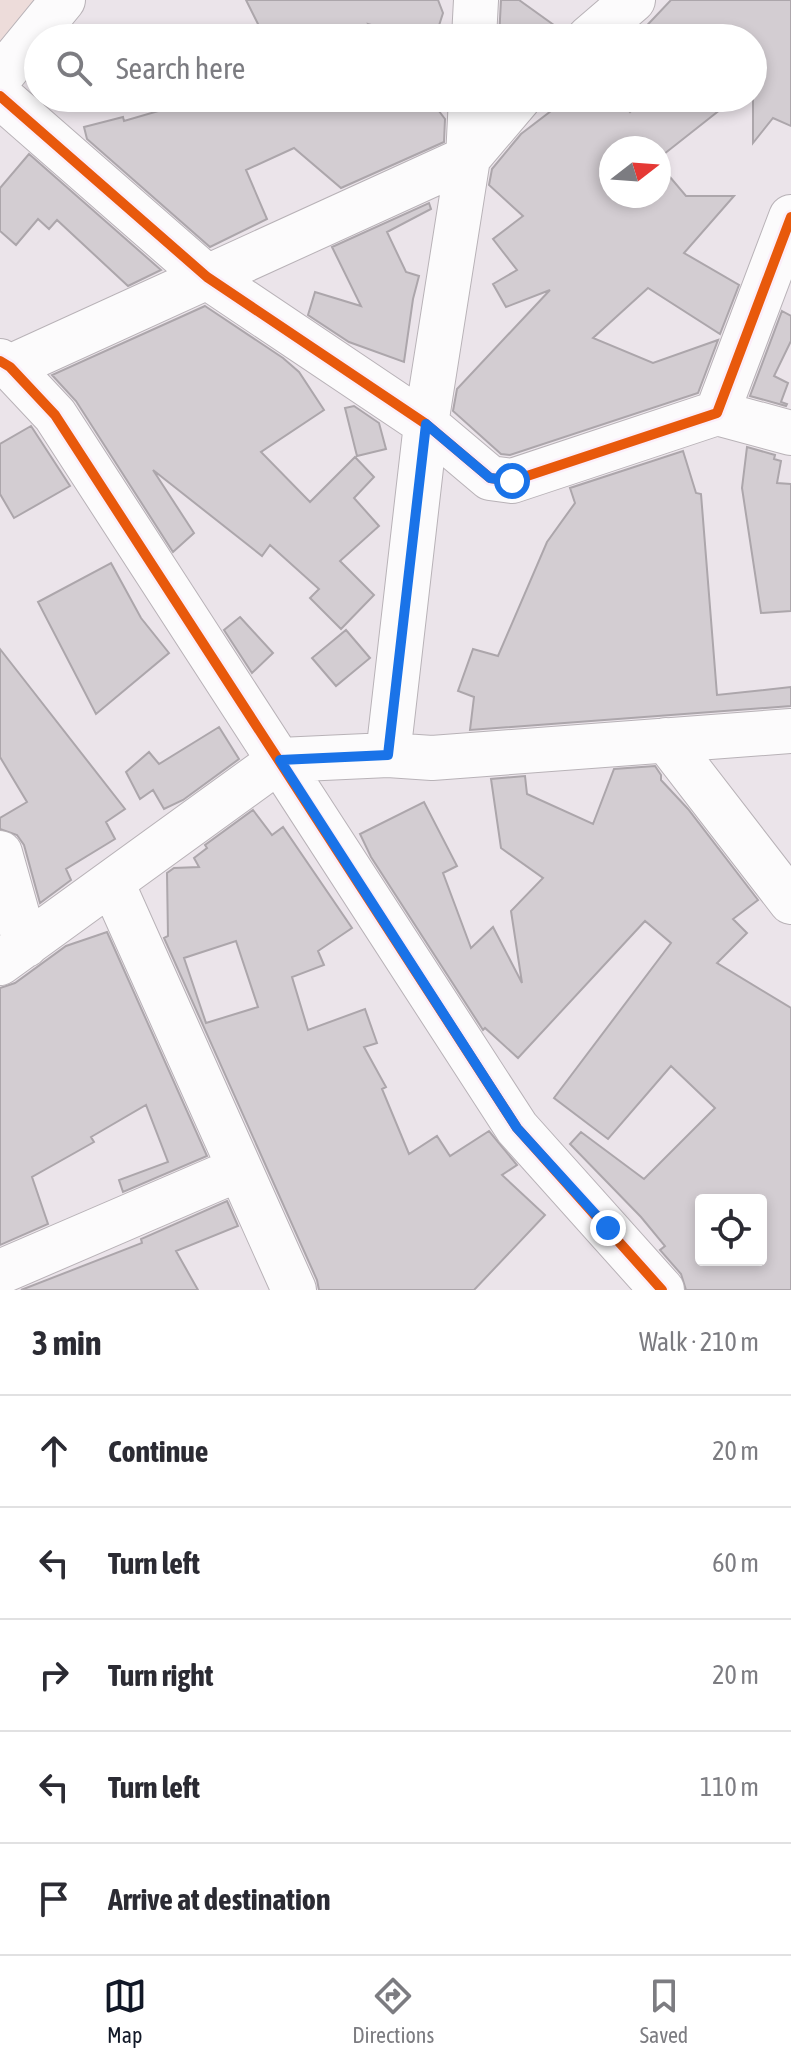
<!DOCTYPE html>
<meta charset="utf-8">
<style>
:root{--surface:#fff;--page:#f7f7f7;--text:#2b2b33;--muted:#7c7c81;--line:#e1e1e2;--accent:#111827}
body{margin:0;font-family:"Asap Condensed",sans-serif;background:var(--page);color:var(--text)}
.controls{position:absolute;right:24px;bottom:24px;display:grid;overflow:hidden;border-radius:8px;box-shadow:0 4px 12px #0003}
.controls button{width:72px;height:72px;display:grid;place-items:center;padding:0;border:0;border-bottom:2px solid var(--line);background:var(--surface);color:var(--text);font:40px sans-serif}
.compass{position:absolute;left:599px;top:136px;width:72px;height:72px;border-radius:50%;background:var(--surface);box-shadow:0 4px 12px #0003;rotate:73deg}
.stop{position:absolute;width:24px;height:24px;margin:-18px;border:6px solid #1a73e8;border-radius:50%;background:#fff}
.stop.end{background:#1a73e8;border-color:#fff;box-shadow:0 2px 8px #0008}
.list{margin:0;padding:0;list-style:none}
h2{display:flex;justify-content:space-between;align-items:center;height:104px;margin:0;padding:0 32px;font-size:34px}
h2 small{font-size:26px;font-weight:400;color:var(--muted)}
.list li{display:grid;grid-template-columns:52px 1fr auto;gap:24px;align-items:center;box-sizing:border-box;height:112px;padding:0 32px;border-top:2px solid var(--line)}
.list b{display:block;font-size:30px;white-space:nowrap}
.list em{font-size:26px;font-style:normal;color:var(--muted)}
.icon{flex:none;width:44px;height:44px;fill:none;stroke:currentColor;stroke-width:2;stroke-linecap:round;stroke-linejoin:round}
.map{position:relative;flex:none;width:791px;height:1290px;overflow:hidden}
.search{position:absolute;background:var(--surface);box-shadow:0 4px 12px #0003;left:24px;right:24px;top:24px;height:88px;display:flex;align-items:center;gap:20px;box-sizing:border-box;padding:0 28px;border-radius:44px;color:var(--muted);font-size:30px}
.sheet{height:664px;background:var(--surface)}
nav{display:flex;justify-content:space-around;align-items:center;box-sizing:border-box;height:112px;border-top:2px solid var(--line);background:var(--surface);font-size:22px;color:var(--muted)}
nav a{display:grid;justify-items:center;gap:4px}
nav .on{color:var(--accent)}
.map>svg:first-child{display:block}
</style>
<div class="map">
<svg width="791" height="1290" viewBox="0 0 791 1290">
<rect width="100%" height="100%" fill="#ebe4ea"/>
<!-- education -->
<path fill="#eddcda" d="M0 0H35L0 42Z"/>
<!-- building -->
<path fill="#d3cdd2" stroke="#aca6ab" stroke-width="2" fill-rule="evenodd" d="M246 0H438L443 13 435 38H416L368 24 373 38H265Z
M501 0H519L565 33V38H499Z
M671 0H791V126L773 118 753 143V38H635Z
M203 98H429L445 119 444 142 341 188 294 148 246 170 267 219 210 247 87 139 84 127 123 117 124 121Z
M568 98H617L630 112 645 98H735L659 158V148H611V196H659V164L686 196H734L684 253 739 285 720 334 648 288 593 338 653 363 718 340 698 393 510 455 501 454 453 411 457 389 550 290 506 307 493 284 517 270 493 239 523 216 489 185 492 169 521 134Z
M29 154 161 270 128 286 57 220 49 229 38 219 16 245 0 231V188Z
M429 203 431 209 387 232 406 272 419 276 413 299 404 362 349 342 308 315 315 292 361 306 332 247Z
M205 306 283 358 299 372 324 410 261 452 310 502 355 457 374 477 354 498 379 526 340 561 374 595 341 629 310 598 319 589 270 545 262 556 153 470 194 533 173 552 76 401 52 375Z
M782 311 791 316V341L774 376 788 383 781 402 787 404 786 406 750 396Z
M354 406 379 423 386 449 357 456 345 408Z
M31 426 70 486 14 518 0 494V444Z
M747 447 775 455 774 459 781 461 777 483 791 484V611L761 613 742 488Z
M683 451 696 493 701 494 717 695 791 687V706L470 730 474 697 458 691 473 649 498 656 547 542 575 503 570 488Z
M111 563 141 618 169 653 96 714 38 602Z
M240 617 273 653 252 673 224 630Z
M346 630 370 658 336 686 312 658Z
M0 649 125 809 106 822 115 839 66 869 71 880 40 903 24 845 17 835 0 829V818L27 802 0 757Z
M219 727 239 759 183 800 164 809 153 790 140 799 126 772 149 752 159 764Z
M655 766 661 775V780L688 809 758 900 733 919 747 933 717 963 791 1008V1290H686L681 1274 660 1250 665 1246 641 1217 570 1144 581 1132 644 1179 715 1108 671 1066 608 1139 554 1098 671 943 645 921 518 1058 485 1028 483 1030 371 857 360 834 424 802 457 866 443 873 471 948 493 927 522 983 511 911 543 878 501 848 491 779 525 776 527 794 593 824 614 769ZM701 1200H761V1260H701Z
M253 810 272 835 283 827 352 928 318 951 324 965 292 977 308 1030 365 1009 377 1043 364 1047 386 1087 382 1089 409 1154 437 1136 450 1156 489 1131 517 1165 502 1175 545 1215 474 1290H319L317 1280 164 938 168 936 167 873 174 868 199 867 194 858 207 848 205 845ZM236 941 258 1007 206 1023 184 958Z
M107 932 207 1156 123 1192 119 1180 168 1162 146 1105 91 1137 94 1142 32 1177 48 1224 0 1245V988L15 983 66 946Z
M227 1201 238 1226 176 1251 198 1290H21L142 1243 141 1239Z"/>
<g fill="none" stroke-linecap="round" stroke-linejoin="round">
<!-- minor casing -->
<g stroke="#b8b2b7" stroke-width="46">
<path id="minor" d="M474 38 476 0
M589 38 633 0
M0 77 63 0
M0 96 207 277 426 424 490 478 512 481 717 413 791 217
M0 361 10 367 55 415 517 1128 662 1290
M10 367 468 158 519 98
M717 413 791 433
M666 740 791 902
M388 755 426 424 468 158 471 98
M0 853 26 945
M112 883 294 1290
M0 963 280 760 388 755 432 758 791 731
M0 1272 239 1169"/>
</g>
<!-- minor -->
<use href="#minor" stroke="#fcfbfc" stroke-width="44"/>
<!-- cycleway casing -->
<g stroke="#fbeefa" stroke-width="15">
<path id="cycleway" d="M0 96 207 277 426 424 490 478 512 481 717 413 791 217
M0 361 10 367 55 415 517 1128 662 1290"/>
</g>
<!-- cycleway -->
<use href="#cycleway" stroke="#e8590c" stroke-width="10"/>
</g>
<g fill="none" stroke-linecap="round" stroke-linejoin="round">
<!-- route -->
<path stroke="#1a73e8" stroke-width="10" d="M512 481 490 478 426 424 388 755 280 760 517 1128 608 1228"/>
</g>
</svg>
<div class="controls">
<button><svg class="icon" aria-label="locate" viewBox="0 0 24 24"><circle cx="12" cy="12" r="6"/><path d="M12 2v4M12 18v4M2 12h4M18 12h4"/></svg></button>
</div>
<svg class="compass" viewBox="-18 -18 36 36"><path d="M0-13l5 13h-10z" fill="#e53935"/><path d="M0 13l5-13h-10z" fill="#7c7c81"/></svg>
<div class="stop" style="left:512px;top:481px"></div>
<div class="stop end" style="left:608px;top:1228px"></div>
<div class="search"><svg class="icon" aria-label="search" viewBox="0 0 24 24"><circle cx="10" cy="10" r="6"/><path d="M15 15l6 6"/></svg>Search here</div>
</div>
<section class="sheet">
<h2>3 min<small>Walk · 210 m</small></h2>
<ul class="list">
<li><svg class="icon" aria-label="ahead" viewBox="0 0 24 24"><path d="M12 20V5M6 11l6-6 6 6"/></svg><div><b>Continue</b></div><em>20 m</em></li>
<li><svg class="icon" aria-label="left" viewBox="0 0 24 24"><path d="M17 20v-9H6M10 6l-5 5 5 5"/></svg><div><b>Turn left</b></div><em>60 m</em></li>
<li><svg class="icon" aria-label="right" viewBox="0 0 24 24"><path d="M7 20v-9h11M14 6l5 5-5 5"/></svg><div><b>Turn right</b></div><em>20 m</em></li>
<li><svg class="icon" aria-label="left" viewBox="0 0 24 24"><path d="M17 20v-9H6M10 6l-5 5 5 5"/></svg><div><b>Turn left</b></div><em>110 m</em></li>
<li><svg class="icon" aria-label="arrive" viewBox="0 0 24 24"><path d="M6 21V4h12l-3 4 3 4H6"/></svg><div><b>Arrive at destination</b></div></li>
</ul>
</section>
<nav>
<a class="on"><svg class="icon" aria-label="map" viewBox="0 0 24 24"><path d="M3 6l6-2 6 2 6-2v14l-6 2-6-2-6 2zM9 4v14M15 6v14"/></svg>Map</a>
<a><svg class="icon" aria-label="directions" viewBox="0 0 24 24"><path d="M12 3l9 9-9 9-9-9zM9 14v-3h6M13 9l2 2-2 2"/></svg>Directions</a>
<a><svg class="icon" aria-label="saved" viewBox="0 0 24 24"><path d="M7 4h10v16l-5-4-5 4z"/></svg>Saved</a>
</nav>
